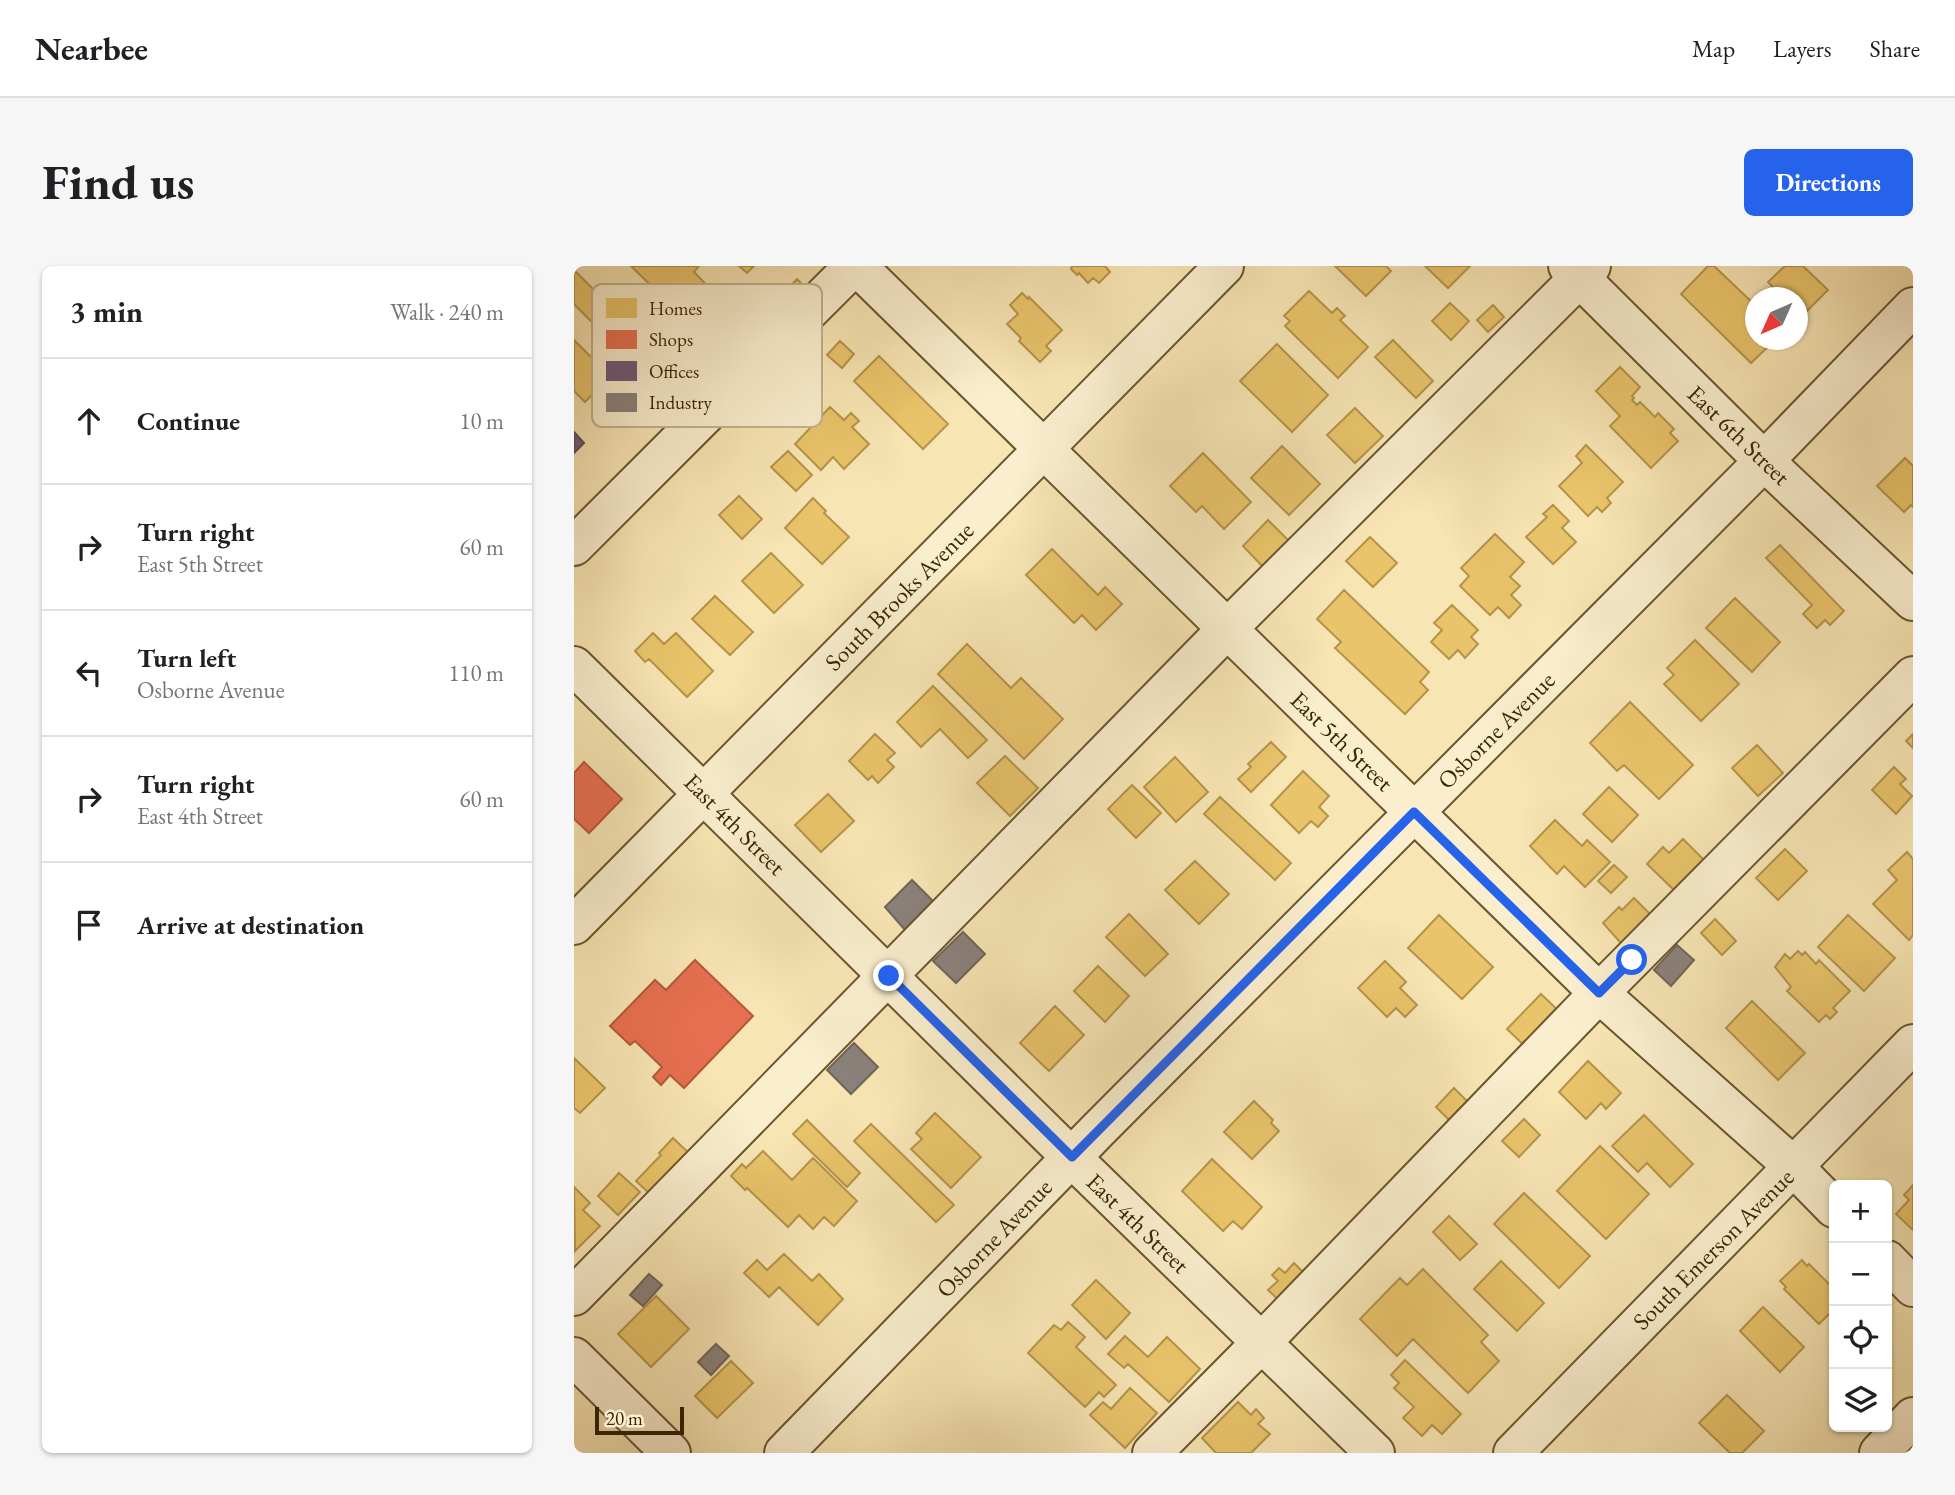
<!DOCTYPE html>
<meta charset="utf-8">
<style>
:root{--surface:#fff;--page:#f6f6f6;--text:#202124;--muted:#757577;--line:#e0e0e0;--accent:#2563eb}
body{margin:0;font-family:"EB Garamond",serif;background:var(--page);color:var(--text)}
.controls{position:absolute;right:21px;bottom:21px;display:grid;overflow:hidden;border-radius:10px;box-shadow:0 2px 5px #0004}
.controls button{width:63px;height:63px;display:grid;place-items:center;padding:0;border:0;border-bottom:2px solid var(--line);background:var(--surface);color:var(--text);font:35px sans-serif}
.compass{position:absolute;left:1171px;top:21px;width:63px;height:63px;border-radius:50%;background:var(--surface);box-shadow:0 2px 5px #0004;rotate:225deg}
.scale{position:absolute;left:21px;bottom:18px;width:89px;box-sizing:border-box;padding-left:7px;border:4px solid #3b2502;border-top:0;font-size:19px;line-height:24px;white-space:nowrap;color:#3b2502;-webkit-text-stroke:5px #faeece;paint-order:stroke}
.stop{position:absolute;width:21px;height:21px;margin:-16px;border:5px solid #2563eb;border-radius:50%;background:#fff}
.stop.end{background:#2563eb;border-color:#fff;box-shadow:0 2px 7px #0008}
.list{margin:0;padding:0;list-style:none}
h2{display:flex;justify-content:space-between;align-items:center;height:91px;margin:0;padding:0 28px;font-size:30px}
h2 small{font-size:23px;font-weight:400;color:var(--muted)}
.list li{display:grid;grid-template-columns:46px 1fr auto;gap:21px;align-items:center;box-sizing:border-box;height:126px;padding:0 28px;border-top:2px solid var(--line)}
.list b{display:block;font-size:26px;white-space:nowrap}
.list p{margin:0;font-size:23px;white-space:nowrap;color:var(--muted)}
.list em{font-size:23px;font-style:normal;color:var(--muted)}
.icon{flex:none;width:38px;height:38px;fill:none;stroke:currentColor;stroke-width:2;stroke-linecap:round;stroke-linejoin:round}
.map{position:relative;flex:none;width:1339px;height:1187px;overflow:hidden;border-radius:10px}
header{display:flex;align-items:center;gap:42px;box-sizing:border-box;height:98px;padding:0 35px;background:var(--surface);border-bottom:2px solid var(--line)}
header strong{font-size:33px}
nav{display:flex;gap:38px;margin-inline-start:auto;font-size:24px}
.intro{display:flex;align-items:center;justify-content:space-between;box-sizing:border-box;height:168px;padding:0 42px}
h1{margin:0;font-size:49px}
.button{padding:18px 32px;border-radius:10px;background:var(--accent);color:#fff;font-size:24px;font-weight:700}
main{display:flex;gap:42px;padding:0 42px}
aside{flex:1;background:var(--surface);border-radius:10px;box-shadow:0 2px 5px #0004}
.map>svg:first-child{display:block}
</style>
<header>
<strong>Nearbee</strong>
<nav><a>Map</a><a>Layers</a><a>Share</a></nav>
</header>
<div class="intro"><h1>Find us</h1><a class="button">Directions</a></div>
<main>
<aside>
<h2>3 min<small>Walk · 240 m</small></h2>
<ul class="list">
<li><svg class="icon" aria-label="ahead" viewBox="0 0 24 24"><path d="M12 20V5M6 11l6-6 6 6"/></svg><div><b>Continue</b></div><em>10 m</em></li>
<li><svg class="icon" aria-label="right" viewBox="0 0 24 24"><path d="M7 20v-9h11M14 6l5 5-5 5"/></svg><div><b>Turn right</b><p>East 5th Street</p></div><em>60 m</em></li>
<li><svg class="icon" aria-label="left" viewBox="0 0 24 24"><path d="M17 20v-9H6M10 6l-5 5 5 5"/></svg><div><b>Turn left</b><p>Osborne Avenue</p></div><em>110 m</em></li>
<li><svg class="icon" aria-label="right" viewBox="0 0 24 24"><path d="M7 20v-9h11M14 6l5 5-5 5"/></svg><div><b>Turn right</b><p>East 4th Street</p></div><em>60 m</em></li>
<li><svg class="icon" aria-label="arrive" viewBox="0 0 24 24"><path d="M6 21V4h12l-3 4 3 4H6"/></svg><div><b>Arrive at destination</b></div></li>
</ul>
</aside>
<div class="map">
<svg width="1339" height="1187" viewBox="0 0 1339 1187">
<rect width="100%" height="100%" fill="#f7e5b3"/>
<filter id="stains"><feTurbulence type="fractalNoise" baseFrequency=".00286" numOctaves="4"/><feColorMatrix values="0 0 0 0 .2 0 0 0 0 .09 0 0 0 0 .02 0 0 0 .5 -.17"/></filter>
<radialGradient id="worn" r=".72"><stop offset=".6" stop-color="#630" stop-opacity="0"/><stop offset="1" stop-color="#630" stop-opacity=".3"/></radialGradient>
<!-- homes -->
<path fill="#e9c46a" stroke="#b5944b" stroke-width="2" d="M57 0H125L120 6 146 33 119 61Z
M165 0H180L173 7Z
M498 0H531L536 6 525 17 519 12 514 17 505 7 503 9 497 3Z
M761 0H812L817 5 792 30Z
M851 0H896L874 22Z
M1134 0H1140L1182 40V74H1201L1177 97 1107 28Z
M1211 0H1229L1254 24 1228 50 1224 46V32H1209L1194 16Z
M2 6 77 81 59 98 0 38V8Z
M223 13 232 22 223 32 214 23Z
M735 25 758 47 763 42 771 50 766 54 794 81 764 112 711 60 716 55 710 50Z
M448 27 454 33 455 31 488 64 472 80 477 85 466 96 445 75 447 72 433 58 444 48 436 39Z
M876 37 895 55 877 74 858 55Z
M919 39 930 51 914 66 903 54Z
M0 74 36 110 11 136 0 125Z
M819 74 859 115 842 132 801 91Z
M266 75 280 88 268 102 253 89Z
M703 78 754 129 718 166 666 115Z
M305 90 374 158 349 183 280 115Z
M1046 101 1066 121 1058 130 1060 132 1058 134 1063 139 1066 136 1081 151 1084 147 1100 163 1096 167 1104 175 1077 202 1036 160 1046 150 1022 125Z
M256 141 270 154 277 147 285 155 278 161 295 178 270 203 259 191 247 204 221 178Z
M781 142 809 170 781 197 753 169Z
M1012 179 1049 216 1033 232 1037 237 1028 246 1023 241 1014 250 985 220 1008 197 1002 190Z
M708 180 746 218 715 249 677 212Z
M214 185 238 209 222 225 197 201Z
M629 187 677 236 650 263 628 240 622 246 596 220Z
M1331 192 1339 200V241L1337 239 1330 246 1303 220Z
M165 230 188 253 168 273 145 249Z
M239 232 252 245 250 247 275 271 248 298 211 262Z
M979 239 995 255 988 262 1002 276 979 298 952 271 973 251 969 248Z
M694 254 717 277 691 303 669 280Z
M921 268 950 296 936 311 946 320 937 329 947 339 935 352 924 341 916 349 886 320 895 310 887 302Z
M796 271 823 297 799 321 772 295Z
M1206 279 1270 345 1256 359 1251 354 1243 362 1229 348 1238 339 1192 292Z
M478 283 524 329 531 321 548 338 522 364 508 349 500 357 452 309Z
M197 287 229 319 200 347 168 315Z
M770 324 855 406 846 416 854 424 831 448 761 382 767 376 743 353Z
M141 330 179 366 156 389 118 353Z
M1161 332 1206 376 1178 406 1132 362Z
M878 339 904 364 897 371 904 378 891 392 884 384 875 393 857 376 868 364 860 357Z
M79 367 90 378 102 367 139 405 113 431 75 393 71 396 61 385Z
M1121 374 1165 418 1127 455 1090 418 1100 409 1093 402Z
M393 378 437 422 447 412 489 453 450 493 364 408Z
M359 420 413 474 394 492 366 463 347 481 323 456Z
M1056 436 1119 499 1085 533 1050 499 1043 505 1016 477Z
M301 468 321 487 313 494 320 501 304 517 298 510 294 514 275 495Z
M1339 468V482L1332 475Z
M697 476 712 491 677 526 664 513 677 501 674 498Z
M1183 479 1209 507 1184 530 1158 502Z
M431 490 464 522 436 550 403 517Z
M601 491 634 526 602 556 570 521Z
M1320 501 1332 513 1326 518 1338 530 1322 548 1298 524Z
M729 505 755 530 745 541 754 550 744 561 737 555 725 567 697 539Z
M558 519 587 547 562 572 534 543Z
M1035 521 1064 549 1038 576 1009 548Z
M254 528 280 555 247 586 221 559Z
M646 531 717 597 701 614 630 548Z
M981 554 1008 580 1013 574 1036 596 1011 621 990 600 983 608 956 580Z
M1109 573 1133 597 1103 627 1073 598 1089 581 1095 587Z
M1211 583 1233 605 1204 634 1182 612Z
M1333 586 1339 593V669L1335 674 1299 638 1323 614 1314 604Z
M621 595 655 628 625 658 591 624Z
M1040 599 1053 611 1037 627 1024 615Z
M1060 632 1083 655 1054 685 1029 657 1045 641 1048 644Z
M555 648 594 688 571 710 532 671Z
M865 649 919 701 888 733 834 682Z
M1274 649 1321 692 1290 725 1244 681Z
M1141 653 1162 675 1148 689 1127 667Z
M1224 685 1228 689 1231 686 1242 698 1245 694 1276 725 1259 742 1263 746 1256 753 1252 749 1245 756 1213 725 1217 721 1201 701 1211 688 1216 693Z
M811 695 832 716 826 722 843 739 831 751 822 742 813 751 784 722Z
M524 700 555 730 531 756 500 725Z
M967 728 992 752 958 787 933 763Z
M1178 735 1231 787 1204 814 1152 762Z
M481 740 510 769 475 805 446 777Z
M0 792 31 822 6 847 0 842Z
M1014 795 1047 827 1032 843 1027 837 1012 853 985 826Z
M880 822 899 841 881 860 862 841Z
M680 835 699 854 697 857 705 865 678 893 650 866Z
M361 847 407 891 377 922 337 883 348 873 342 867Z
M1070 849 1119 898 1096 921 1073 897 1064 906 1038 880Z
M950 853 966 869 945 891 928 875Z
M233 854 286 907 273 921 219 868Z
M297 858 380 939 362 956 280 875Z
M99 872 118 890 77 929 62 915 87 889 85 887Z
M1026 880 1075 928 1032 973 983 925Z
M189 885 218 914 239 892 283 935 260 960 250 951 239 963 225 949 214 961 173 922 171 924 157 910 168 898 172 902Z
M638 893 688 941 668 963 659 955 649 965 608 925Z
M45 907 66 926 44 949 24 930Z
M1339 919V964L1322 948 1335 934 1330 929Z
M0 921 16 937 9 944 26 960 1 985Z
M950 927 1016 990 985 1022 920 958Z
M875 950 903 978 886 994 859 966Z
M210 988 238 1015 245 1008 269 1033 244 1059 205 1021 195 1031 170 1007 183 994 193 1004Z
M1228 994 1233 1000 1235 998 1260 1023V1043L1245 1058 1210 1023 1212 1021 1206 1015Z
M927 995 970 1037 943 1065 900 1023Z
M720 997 738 1015 712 1041 694 1024 704 1015 698 1009 705 1002 711 1007Z
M849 1003 914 1069 907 1076 925 1095 894 1127 839 1073 823 1090 786 1053 826 1012 833 1019Z
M522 1014 556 1047 532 1073 498 1039Z
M82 1030 115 1063 77 1101 44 1068Z
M1189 1041 1230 1081 1206 1106 1166 1065Z
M494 1056 511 1071 502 1081 542 1119 530 1131 525 1126 511 1141 454 1087 480 1059 487 1064Z
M551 1070 574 1091 593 1071 626 1103 595 1136 554 1098 550 1102 534 1088Z
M831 1094 887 1148 868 1168 858 1159 848 1170 829 1152 840 1141 820 1122 825 1117 817 1109Z
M157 1095 179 1117 143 1152 121 1130Z
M556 1122 583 1147 551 1182 516 1149 529 1136 537 1143Z
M1153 1129 1190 1165 1168 1187H1156L1125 1157Z
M664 1136 677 1149 682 1143 690 1152 684 1158 696 1168 677 1187H642L628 1172Z"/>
<!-- shops -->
<path fill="#e76f51" stroke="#b35939" stroke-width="2" d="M10 496 48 533 15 567 0 553V507Z
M121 694 179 750 110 822 96 809 87 819 79 811 88 801 61 775 56 779 36 760 81 714 92 724Z"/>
<!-- offices -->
<path fill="#6d597a" stroke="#5e4956" stroke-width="2" d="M0 166 10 177 0 187Z"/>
<!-- industry -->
<path fill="#8a817c" stroke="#726557" stroke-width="2" d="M338 614 359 635 331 664 311 641Z
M389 666 411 688 382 717 359 695Z
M1103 679 1120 694 1097 720 1080 704Z
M280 777 304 801 277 828 253 804Z
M75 1008 88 1019 69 1040 56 1029Z
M142 1078 155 1090 137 1109 124 1096Z"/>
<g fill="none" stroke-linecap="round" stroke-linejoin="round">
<!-- minor casing -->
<g stroke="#6a552e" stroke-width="42">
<path id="minor" d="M283 0 1025 727 1220 901 1260 942
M994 0 1190 195 1339 335
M0 280 280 0
M0 400 497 891 801 1187
M0 659 650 0
M1313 994 1339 1021
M0 1030 653 363 1017 0
M0 1091 97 1187
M210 1187 524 864 1190 195 1339 41
M578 1187 687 1077 1025 727 1339 410
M939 1187 1339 778
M1305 1187 1339 1151"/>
</g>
<!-- minor -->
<use href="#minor" stroke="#faeece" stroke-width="38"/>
</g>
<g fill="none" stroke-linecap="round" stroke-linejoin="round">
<!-- route -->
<path stroke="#2563eb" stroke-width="9" d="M315 710 498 891 840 546 1025 727 1058 694"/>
</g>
<g text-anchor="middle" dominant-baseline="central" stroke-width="7" stroke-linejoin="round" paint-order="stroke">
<!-- street labels -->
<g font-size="24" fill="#3b2502" stroke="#faeece">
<text transform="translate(1165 169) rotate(44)">East 6th Street</text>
<text transform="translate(325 330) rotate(-45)">South Brooks Avenue</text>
<text transform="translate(922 464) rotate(-45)">Osborne Avenue</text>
<text transform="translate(768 475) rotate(44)">East 5th Street</text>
<text transform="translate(161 558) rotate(45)">East 4th Street</text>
<text transform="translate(564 957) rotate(44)">East 4th Street</text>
<text transform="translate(420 972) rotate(-46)">Osborne Avenue</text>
<text transform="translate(1139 983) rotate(-45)">South Emerson Avenue</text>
</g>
</g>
<!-- legend -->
<rect x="18" y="18" width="230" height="143" rx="10" fill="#faeece" stroke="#c1b291" stroke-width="2"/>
<rect x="32" y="32" width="31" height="20" fill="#e9c46a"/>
<rect x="32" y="64" width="31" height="19" fill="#e76f51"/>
<rect x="32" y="95" width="31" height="20" fill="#6d597a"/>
<rect x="32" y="127" width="31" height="19" fill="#8a817c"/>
<g font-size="19" fill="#3b2502">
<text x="75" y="49">Homes</text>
<text x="75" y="80">Shops</text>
<text x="75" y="112">Offices</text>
<text x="75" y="143">Industry</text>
</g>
<rect width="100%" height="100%" filter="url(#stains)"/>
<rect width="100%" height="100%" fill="url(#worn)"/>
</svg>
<div class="controls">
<button>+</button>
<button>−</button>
<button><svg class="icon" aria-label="locate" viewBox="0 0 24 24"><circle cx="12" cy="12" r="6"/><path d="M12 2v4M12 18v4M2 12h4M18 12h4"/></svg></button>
<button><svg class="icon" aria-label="layers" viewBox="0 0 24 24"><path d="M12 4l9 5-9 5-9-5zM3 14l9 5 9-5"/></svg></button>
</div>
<svg class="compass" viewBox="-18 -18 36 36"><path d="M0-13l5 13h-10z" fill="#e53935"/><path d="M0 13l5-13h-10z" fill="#757577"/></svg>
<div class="scale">20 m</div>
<div class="stop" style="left:1058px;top:694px"></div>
<div class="stop end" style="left:315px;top:710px"></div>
</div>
</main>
